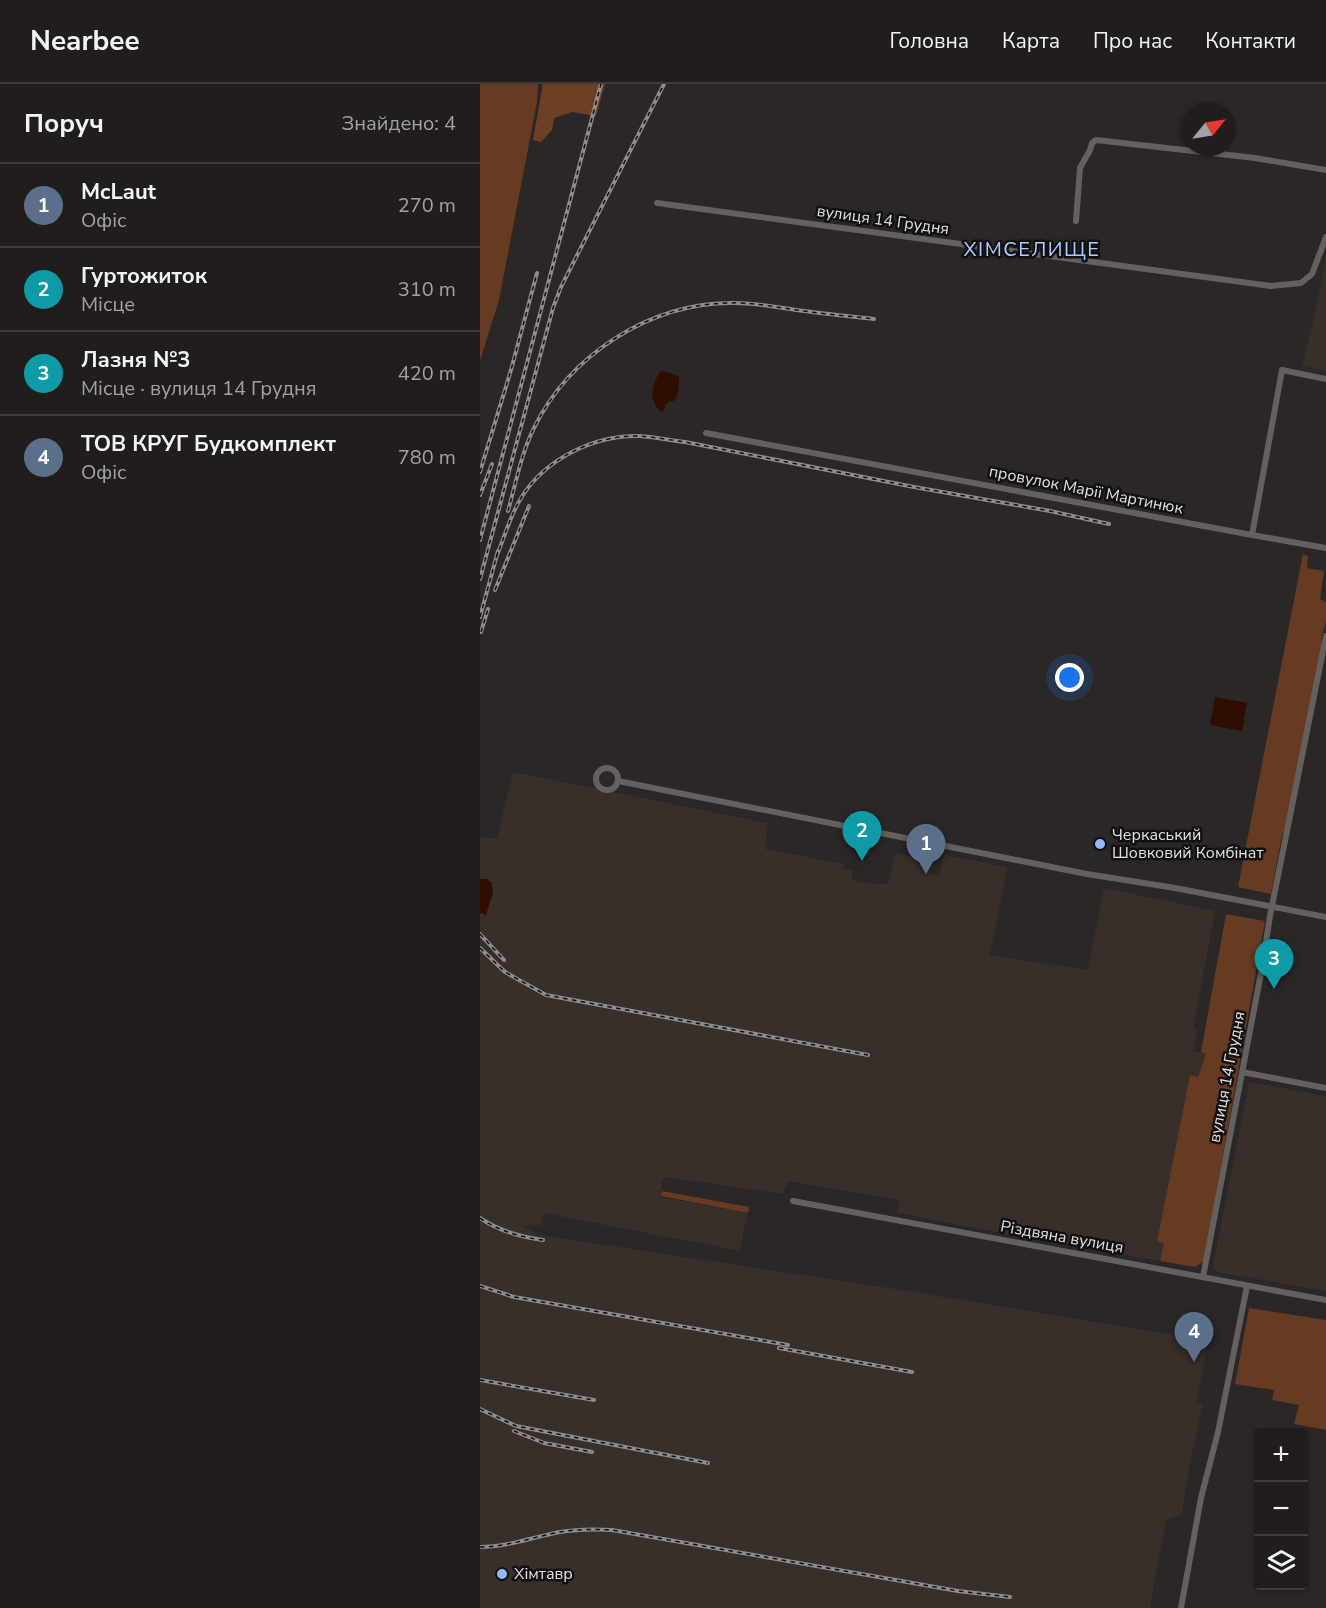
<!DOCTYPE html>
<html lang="uk">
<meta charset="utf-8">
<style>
:root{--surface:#201d1c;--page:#2d2a29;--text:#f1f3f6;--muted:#a2a2a3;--line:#3d3b3b;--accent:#8c9099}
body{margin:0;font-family:"Nunito Sans",sans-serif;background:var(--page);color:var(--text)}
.controls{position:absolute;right:18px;bottom:18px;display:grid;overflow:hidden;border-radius:6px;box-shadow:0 2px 4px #0004}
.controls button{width:54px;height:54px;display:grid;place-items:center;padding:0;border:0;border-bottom:2px solid var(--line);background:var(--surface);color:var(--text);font:30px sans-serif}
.compass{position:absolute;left:702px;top:18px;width:54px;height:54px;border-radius:50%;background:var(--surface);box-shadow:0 2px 4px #0004;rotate:60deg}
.you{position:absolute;left:590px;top:594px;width:21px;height:21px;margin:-15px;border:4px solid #fff;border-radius:50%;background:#1a73e8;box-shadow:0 0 0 9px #1a73e833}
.badge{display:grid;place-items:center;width:39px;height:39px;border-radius:50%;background:var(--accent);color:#fff;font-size:20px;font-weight:700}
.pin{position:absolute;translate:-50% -50px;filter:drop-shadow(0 2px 3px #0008)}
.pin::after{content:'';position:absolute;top:32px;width:21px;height:18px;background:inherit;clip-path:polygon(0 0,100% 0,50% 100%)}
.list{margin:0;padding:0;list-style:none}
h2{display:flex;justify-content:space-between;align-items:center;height:78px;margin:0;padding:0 24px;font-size:26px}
h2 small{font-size:20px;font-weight:400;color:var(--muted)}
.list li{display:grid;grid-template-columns:39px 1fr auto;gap:18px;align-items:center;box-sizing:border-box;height:84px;padding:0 24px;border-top:2px solid var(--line)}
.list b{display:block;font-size:22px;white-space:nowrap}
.list p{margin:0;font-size:20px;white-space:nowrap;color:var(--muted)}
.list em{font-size:20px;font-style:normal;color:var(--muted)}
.icon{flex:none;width:33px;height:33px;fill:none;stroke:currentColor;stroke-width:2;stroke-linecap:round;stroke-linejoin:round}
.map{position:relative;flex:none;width:846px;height:1524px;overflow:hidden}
header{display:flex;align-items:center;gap:36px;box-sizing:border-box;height:84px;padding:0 30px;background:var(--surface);border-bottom:2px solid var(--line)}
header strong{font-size:28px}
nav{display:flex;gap:33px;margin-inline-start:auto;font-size:21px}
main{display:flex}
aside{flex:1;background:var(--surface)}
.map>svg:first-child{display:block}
</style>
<header>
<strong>Nearbee</strong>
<nav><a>Головна</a><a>Карта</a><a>Про нас</a><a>Контакти</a></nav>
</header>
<main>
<aside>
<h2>Поруч<small>Знайдено: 4</small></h2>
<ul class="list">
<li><span class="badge" style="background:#5c6f8a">1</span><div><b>McLaut</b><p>Офіс</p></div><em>270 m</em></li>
<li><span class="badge" style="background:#0f9aa8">2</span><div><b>Гуртожиток</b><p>Місце</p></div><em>310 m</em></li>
<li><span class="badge" style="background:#0f9aa8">3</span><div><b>Лазня №3</b><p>Місце · вулиця 14 Грудня</p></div><em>420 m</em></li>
<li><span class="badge" style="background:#5c6f8a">4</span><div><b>ТОВ КРУГ Будкомплект</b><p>Офіс</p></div><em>780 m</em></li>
</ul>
</aside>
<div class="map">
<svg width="846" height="1524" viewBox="0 0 846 1524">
<rect width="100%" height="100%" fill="#2a2726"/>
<!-- built -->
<path fill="#382f2a" d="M846 171V287L822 282 837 221Z
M33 688 288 739 285 765 364 780 363 785 373 787 372 796 384 799 408 800 415 769 453 776 451 789 459 791 464 771 527 783 510 871 608 886 624 804 735 827 713 945 717 946 713 967 726 970 718 993 710 992 677 1156 684 1159 680 1177 484 1142 420 1129 418 1128 419 1116 308 1097 303 1110 185 1093 182 1099 180 1113 267 1129 260 1167 64 1129 61 1141 43 1142 60 1151 415 1205 675 1248 728 1255 717 1318 723 1320 709 1383 702 1430 686 1436 670 1524H0V752L17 755Z
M769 998 846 1012V1207L737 1188 733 1182Z"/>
<!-- green -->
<path fill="#673b22" d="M0 0H58L57 18 19 216 0 277Z
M823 470 828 472 827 484 844 487 840 515 846 518V538L841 555 842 561 805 746 802 751 791 810 758 803Z
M746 830 785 837 724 1177 715 1183 680 1177 684 1159 677 1157 710 991 718 993 726 970 721 968Z
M182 1107 269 1123 268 1129 181 1112Z
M769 1224 846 1236V1346L814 1340 819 1321 792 1316 794 1306 755 1300Z"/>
<!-- forest -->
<path fill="#6d4026" d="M63 0H125L116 32 92 28 74 34 72 46 61 58 53 56Z"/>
<!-- water -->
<path fill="#2d0e00" d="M184 287 199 293C199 301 199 310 194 317H189L185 321V325L182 328C168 318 171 301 180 288Z
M735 613 767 619 762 647 730 641Z
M0 795H7L12 799 13 809 6 831 0 829Z"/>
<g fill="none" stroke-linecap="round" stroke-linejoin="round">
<!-- minor -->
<path stroke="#64605f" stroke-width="6" d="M177 119 791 202 821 199 832 190 846 153
M596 137 600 84 610 66 612 59 616 56 775 74 846 86
M226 349 772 451 802 286 846 295
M772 451 846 464
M116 695a11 11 0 1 1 22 0a11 11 0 1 1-22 0Z
M138 697 607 790 695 804 846 833
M762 988 846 1004
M313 1117 846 1216
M723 1193 782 884 790 832 846 552
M701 1524 721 1414 738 1348 767 1202"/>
<!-- rail casing -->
<g stroke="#8e8c8b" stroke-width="4">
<path id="rail" d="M0 388 31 286 57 189
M0 411 12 380
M28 427C36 399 41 370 54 344 89 272 168 220 249 219 271 218 295 223 317 226 343 230 369 232 394 235
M0 456 121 0
M16 474C24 454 30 432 41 414 65 375 114 351 159 352 174 353 190 356 205 358L434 403 570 427 629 440
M0 495 73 224 81 203 184 0
M15 506 49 422
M0 533 18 467
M1 548 8 525
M0 850 24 876
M0 864 25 888 66 911 388 971
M0 1134C19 1147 40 1153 63 1156
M0 1202 34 1213 308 1261
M299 1264 432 1288
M0 1296 114 1316
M0 1325 36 1342 228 1379
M34 1347 64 1359 112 1368
M0 1463C27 1463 53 1453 80 1448 97 1445 115 1445 132 1446L478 1507 530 1513"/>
</g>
<!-- rail -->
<use href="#rail" stroke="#121010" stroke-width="1.5" stroke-dasharray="4.5" stroke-linecap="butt"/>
</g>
<!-- markers -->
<g fill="#8fb8fd" stroke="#121010" stroke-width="2">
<circle cx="620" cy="760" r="6"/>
<circle cx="22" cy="1490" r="6"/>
</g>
<g text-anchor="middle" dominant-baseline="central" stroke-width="5" stroke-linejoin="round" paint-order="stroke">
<!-- street labels -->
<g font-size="16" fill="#e3e1e0" stroke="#121010">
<text transform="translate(403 136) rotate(8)">вулиця 14 Грудня</text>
<text transform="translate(606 406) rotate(11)">провулок Марії Мартинюк</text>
<text transform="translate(747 993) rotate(-79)">вулиця 14 Грудня</text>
<text transform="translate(582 1153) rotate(10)">Різдвяна вулиця</text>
</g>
<!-- poi labels -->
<g font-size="16" fill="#e3e1e0" stroke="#121010" text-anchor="start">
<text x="632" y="751">Черкаський<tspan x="632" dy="18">Шовковий Комбінат</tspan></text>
<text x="34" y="1490">Хімтавр</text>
</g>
<!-- quarter labels -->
<g font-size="20" letter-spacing="1.5" fill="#acccff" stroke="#121010">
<text x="552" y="165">ХІМСЕЛИЩЕ</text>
</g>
</g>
</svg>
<div class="controls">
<button>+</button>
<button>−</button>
<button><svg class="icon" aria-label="layers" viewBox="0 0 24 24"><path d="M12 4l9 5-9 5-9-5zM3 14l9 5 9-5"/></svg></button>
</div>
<svg class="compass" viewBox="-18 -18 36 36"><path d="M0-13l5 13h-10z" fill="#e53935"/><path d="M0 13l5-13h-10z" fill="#a2a2a3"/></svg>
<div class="you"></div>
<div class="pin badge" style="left:446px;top:790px;background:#5c6f8a">1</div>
<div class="pin badge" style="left:382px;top:777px;background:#0f9aa8">2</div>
<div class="pin badge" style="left:794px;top:905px;background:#0f9aa8">3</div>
<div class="pin badge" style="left:714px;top:1278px;background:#5c6f8a">4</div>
</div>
</main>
